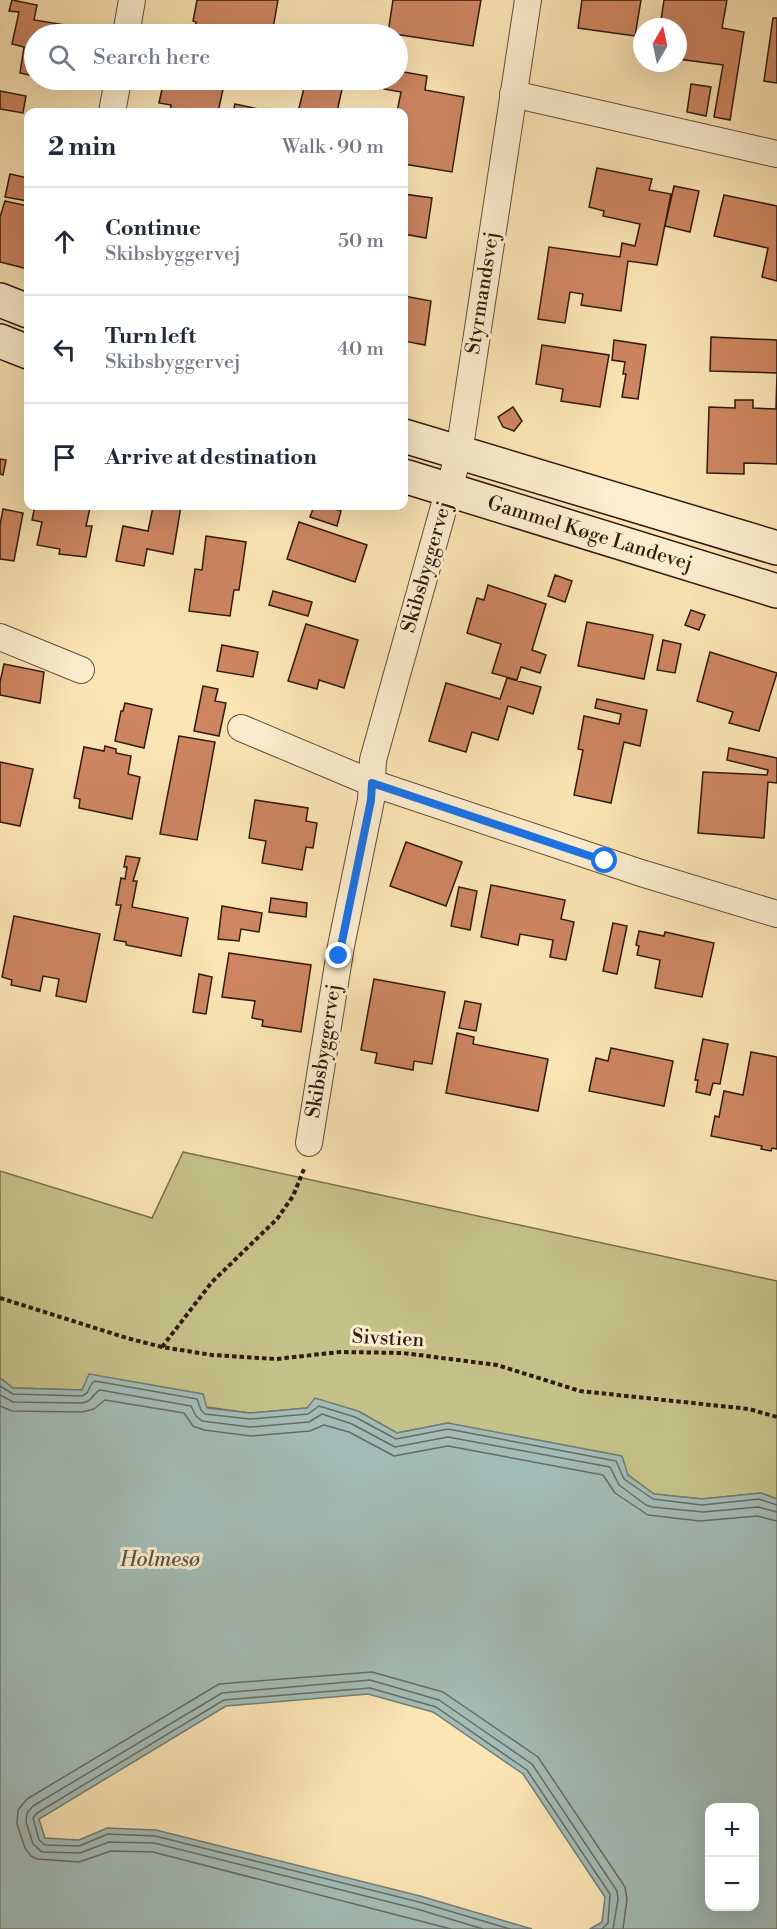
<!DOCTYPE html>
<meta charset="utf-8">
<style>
:root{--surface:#fff;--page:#f2f2f3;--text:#1f2937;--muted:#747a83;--line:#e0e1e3}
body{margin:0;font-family:"Libre Bodoni",serif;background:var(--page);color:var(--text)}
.controls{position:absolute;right:18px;bottom:18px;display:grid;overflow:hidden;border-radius:12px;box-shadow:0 6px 24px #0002}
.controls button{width:54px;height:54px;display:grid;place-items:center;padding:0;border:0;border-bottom:2px solid var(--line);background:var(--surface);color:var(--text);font:30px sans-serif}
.compass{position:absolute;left:633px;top:18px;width:54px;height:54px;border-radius:50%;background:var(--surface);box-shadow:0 6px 24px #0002;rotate:9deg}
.stop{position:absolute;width:18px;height:18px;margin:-14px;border:4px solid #1a73e8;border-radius:50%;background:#fff}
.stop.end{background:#1a73e8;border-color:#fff;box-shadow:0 2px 6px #0008}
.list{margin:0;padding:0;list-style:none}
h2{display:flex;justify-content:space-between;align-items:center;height:78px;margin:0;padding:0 24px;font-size:26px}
h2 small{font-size:20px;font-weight:400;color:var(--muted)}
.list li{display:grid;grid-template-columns:39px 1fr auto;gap:18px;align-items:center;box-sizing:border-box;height:108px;padding:0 24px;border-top:2px solid var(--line)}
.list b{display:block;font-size:22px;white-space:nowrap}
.list p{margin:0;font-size:20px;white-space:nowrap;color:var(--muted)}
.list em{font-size:20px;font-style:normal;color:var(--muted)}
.icon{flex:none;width:33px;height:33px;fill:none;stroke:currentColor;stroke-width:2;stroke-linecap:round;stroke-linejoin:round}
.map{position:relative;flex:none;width:777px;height:1929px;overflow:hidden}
.search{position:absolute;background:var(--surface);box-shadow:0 6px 24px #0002;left:24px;top:24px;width:384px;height:66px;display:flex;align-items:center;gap:15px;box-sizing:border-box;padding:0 21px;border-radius:33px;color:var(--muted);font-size:22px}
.panel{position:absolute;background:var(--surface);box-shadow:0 6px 24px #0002;left:24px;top:108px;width:384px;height:402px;border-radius:12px}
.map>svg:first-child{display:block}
</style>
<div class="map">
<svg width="777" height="1929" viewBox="0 0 777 1929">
<rect width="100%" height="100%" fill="#fbe5b5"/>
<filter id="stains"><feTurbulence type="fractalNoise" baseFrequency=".00333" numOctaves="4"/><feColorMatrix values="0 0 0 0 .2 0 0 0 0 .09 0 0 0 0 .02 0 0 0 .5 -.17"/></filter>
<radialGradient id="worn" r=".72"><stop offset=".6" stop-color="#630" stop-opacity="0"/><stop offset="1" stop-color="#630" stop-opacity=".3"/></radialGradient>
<!-- green -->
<path fill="#c5c289" stroke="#7b6e4b" stroke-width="1.5" d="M183 1152 777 1281V1499L761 1493 702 1499 654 1494 628 1475 448 1423 397 1433 358 1411 308 1408 250 1413 83 1390 13 1388 0 1378V1171L152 1218Z"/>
<!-- water -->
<path fill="#a2bdb7" stroke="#757b73" stroke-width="1.5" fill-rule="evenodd" d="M89 1374 203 1394 207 1408 250 1413 307 1408 315 1398 358 1411 397 1433 448 1423 622 1456 628 1475 654 1494 702 1499 761 1493 777 1499V1929H590L602 1922 605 1897 523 1774 433 1712 368 1694 226 1706 39 1819 45 1838 79 1840 107 1828 156 1830 420 1896 532 1929H0V1378L13 1388 82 1390ZM710 1808H754V1906H710Z"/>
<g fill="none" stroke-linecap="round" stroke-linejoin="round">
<!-- shore -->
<path stroke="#6a6b62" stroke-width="1.5" d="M0 1386 13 1394 82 1396 87 1393 92 1383 95 1381 197 1399 201 1410 205 1414 250 1419 308 1414 319 1406 355 1417 396 1439 448 1429 616 1461 624 1479 653 1499 702 1505 759 1499 777 1505
M0 1395 13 1402 82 1403C94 1401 92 1393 100 1390L191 1406 196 1416 202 1421 250 1427 309 1422 322 1414 352 1424 395 1447 448 1437 610 1467 619 1485 646 1505 652 1507 703 1512 758 1507 777 1512
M0 1406 12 1411 82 1412 94 1409 105 1400 184 1413 193 1426 204 1430 251 1436 310 1431 324 1425 349 1432 394 1456 448 1446 603 1475 615 1493 648 1515 700 1521 757 1516 777 1521
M451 1929 153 1852 111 1851 79 1862 37 1859 31 1856 25 1848 17 1824 18 1810 27 1799 219 1684 372 1672 443 1692 538 1757 625 1887 627 1899 623 1929
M483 1929 417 1909 154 1843 109 1842 80 1853 42 1852 33 1844 26 1822 27 1813 33 1806 222 1693 370 1680 439 1700 532 1764 617 1891 618 1899 613 1929
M510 1929 419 1902 155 1836 108 1834 79 1846 45 1845 39 1840 33 1818 37 1813 224 1700 370 1688 436 1707 527 1770 610 1894 608 1923 602 1929"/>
</g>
<!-- building -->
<path fill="#ce8662" stroke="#31190d" stroke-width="1.5" d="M12 0 37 5 34 20 72 26 70 34H34V76L20 73 24 47 12 44 19 12 9 11Z
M197 0H278L272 34 218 25 216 34 194 33 196 22 193 21Z
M393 0H481L473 46 388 33Z
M582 0H641L635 36 578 28Z
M664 0H727L722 28 744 32 730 120 714 117 723 65 678 59V27H660Z
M773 18H777V83L764 81Z
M398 71 427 76 425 90 464 97 452 172 404 164V112H397L401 92 384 89 385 80H398Z
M164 80H225L218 112H170L171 105 159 103Z
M306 80 342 89 337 112H298Z
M691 84 711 87 706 116 687 112Z
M0 91 26 96 23 113 0 109Z
M235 104 272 112H233Z
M597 168 652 179 649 190 671 194 657 265 628 261 621 311 581 305 583 294 570 292 565 323 538 319 549 247 620 257 622 243 635 246 640 224 603 216 604 211 589 207Z
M10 174 28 178V201L5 197Z
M674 186 699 191 690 232 665 226Z
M404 194 432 198 426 238 404 234Z
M724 195 777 206V281L762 277 768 248 714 236Z
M5 201 28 206V269L0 262V217Z
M404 296 431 301 425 345 404 341Z
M711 337 777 340V464L744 463V474L707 473 709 407 735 408V400H753V408L776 409 777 373 710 371Z
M614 340 646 345 638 399 622 397 626 374H623L625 362 612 360Z
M542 345 609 355 600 407 561 401 563 389 536 384Z
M513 407 522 421 514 431 503 427 498 417Z
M0 459 6 460 3 475 0 474Z
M35 506H78L90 508 86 526H92L86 557 59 554 60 549 37 545 42 522 32 520Z
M143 506H181L173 554 147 549 144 566 116 561 123 526 148 531 153 507Z
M314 506H325L341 511 337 526 310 517Z
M3 509 23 513 14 561 0 559V525Z
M299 522 367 545 355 582 287 559Z
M206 536 246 542 239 590H234L230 616 189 611 195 569 202 570Z
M555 575 572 581 565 602 548 596Z
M488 585 546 604 532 650 546 655 540 673 521 667 517 680 492 673 501 644 467 633 477 598 484 600Z
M273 591 312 602 308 616 269 605Z
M691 610 705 615 699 630 685 625Z
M587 622 653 635 644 679 578 666Z
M306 624 358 640 344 688 319 680 317 689 288 681Z
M663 640 681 644 675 673 657 670Z
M222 645 258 652 253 677 217 671Z
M710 652 777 673 759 731 729 723 733 712 697 701Z
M4 664 44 672 40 703 0 695V682Z
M507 678 541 687 533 714 508 706 498 740 472 732 466 752 429 741 446 683 500 699Z
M203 686 218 689 215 701 226 703 219 736 194 731Z
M597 699 647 710 640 746 624 742 611 803 574 795 583 750 578 749 584 716 619 724 621 714 595 708Z
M125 703 152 709 144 748 115 741 121 711H123Z
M179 736 215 742 197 840 160 834Z
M105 746 116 749V753L131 756 128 774 140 777 132 819 79 808 80 799 74 798 84 747 104 751Z
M729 748 777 758V783L768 782 764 838 698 833 703 772 767 775 768 770 727 760Z
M0 762 33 769 20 826 0 822Z
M255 800 308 808 306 821 317 823 313 848 306 847 302 870 262 863 266 841 249 838Z
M406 842 462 862 446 906 390 886Z
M126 856 140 858 133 881H137L132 907 188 918 181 956 126 945V942L114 940 121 905H116L121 878 125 879 127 867H124Z
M491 885 565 900 561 919 574 922 566 960 550 957 553 940 520 934 518 945 481 937Z
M459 887 477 891 470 930 451 926Z
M271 898 307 903 306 917 269 912Z
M222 906 262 913 259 932 241 929 239 941 218 939Z
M14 916 100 934 86 1002 56 996 59 979 43 976 40 991 11 985 12 980 2 977Z
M613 923 627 926 617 974 603 971Z
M639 931 664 936 665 932 714 943 702 997 655 988 660 960 637 955 639 946 636 945Z
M229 953 311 965 301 1032 262 1026 263 1020 252 1018 255 1001 222 997Z
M199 974 212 977 206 1014 193 1012Z
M374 979 445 992 432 1064 414 1061 413 1070 375 1063 377 1053 361 1050Z
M465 1001 481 1004 476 1031 459 1028Z
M457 1033 474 1037 473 1044 548 1059 538 1111 446 1093Z
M703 1039 728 1044 720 1084 713 1083 710 1095 696 1092 698 1080H695Z
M611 1048 673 1061 664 1106 589 1091 596 1058 608 1061Z
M751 1052 777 1057V1149L772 1148 771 1151 761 1149 762 1146 711 1136 715 1116 719 1117 724 1091 743 1095Z"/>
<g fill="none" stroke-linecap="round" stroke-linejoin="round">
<!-- minor casing -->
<g stroke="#644c37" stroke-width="28">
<path id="minor" d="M126 34 132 0
M513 94 777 154
M112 112 118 80
M0 637 81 670
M241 728 372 783 641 873 777 914
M309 1143 341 946 371 800 373 760 459 453 528 0"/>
</g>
<!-- secondary casing -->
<g stroke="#31190d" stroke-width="36">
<path id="secondary" d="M0 300 28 311
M0 341 28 352
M404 436 777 548
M404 476 777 591"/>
</g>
<!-- path -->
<path stroke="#31190d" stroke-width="4" stroke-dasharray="4.5 3" stroke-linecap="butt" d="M0 1298 127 1338 162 1347 212 1355 276 1359 340 1352 403 1353 497 1365 580 1391 749 1409 777 1417
M162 1347 212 1282 277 1219 293 1196 304 1169"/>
<!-- minor -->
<use href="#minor" stroke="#fceecf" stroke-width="26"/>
<!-- secondary -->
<use href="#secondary" stroke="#fceecf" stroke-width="33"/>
</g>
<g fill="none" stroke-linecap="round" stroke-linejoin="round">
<!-- route -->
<path stroke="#1a73e8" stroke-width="8" d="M339 956 371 800 372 783 605 861"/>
</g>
<g text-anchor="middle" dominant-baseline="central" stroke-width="6" stroke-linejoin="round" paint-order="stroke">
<!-- street labels -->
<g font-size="20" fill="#31190d" stroke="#fceecf">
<text transform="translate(483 293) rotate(-81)">Styrmandsvej</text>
<text transform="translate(590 534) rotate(17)">Gammel Køge Landevej</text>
<text transform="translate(427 567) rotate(-74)">Skibsbyggervej</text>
<text transform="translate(324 1051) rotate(-81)">Skibsbyggervej</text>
<text transform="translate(388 1339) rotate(3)">Sivstien</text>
</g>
<!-- water labels -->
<g font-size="21" font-style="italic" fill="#595248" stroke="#fceecf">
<text x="160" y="1560">Holmesø</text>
</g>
</g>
<rect width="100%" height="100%" filter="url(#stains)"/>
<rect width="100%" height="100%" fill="url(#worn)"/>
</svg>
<div class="controls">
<button>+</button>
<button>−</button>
</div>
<svg class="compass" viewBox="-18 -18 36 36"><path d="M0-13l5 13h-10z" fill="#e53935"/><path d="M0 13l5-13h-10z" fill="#747a83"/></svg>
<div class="stop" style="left:605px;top:861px"></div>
<div class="stop end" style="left:339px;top:956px"></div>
<div class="search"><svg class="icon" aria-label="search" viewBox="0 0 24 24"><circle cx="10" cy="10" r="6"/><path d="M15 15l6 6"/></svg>Search here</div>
<section class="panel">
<h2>2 min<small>Walk · 90 m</small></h2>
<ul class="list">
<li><svg class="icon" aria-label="ahead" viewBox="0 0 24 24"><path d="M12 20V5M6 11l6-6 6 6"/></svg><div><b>Continue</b><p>Skibsbyggervej</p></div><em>50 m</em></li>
<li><svg class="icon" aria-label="left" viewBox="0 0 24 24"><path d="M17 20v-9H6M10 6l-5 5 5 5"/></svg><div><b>Turn left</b><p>Skibsbyggervej</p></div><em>40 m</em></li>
<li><svg class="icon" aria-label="arrive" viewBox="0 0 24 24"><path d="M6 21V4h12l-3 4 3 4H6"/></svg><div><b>Arrive at destination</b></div></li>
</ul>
</section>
</div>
